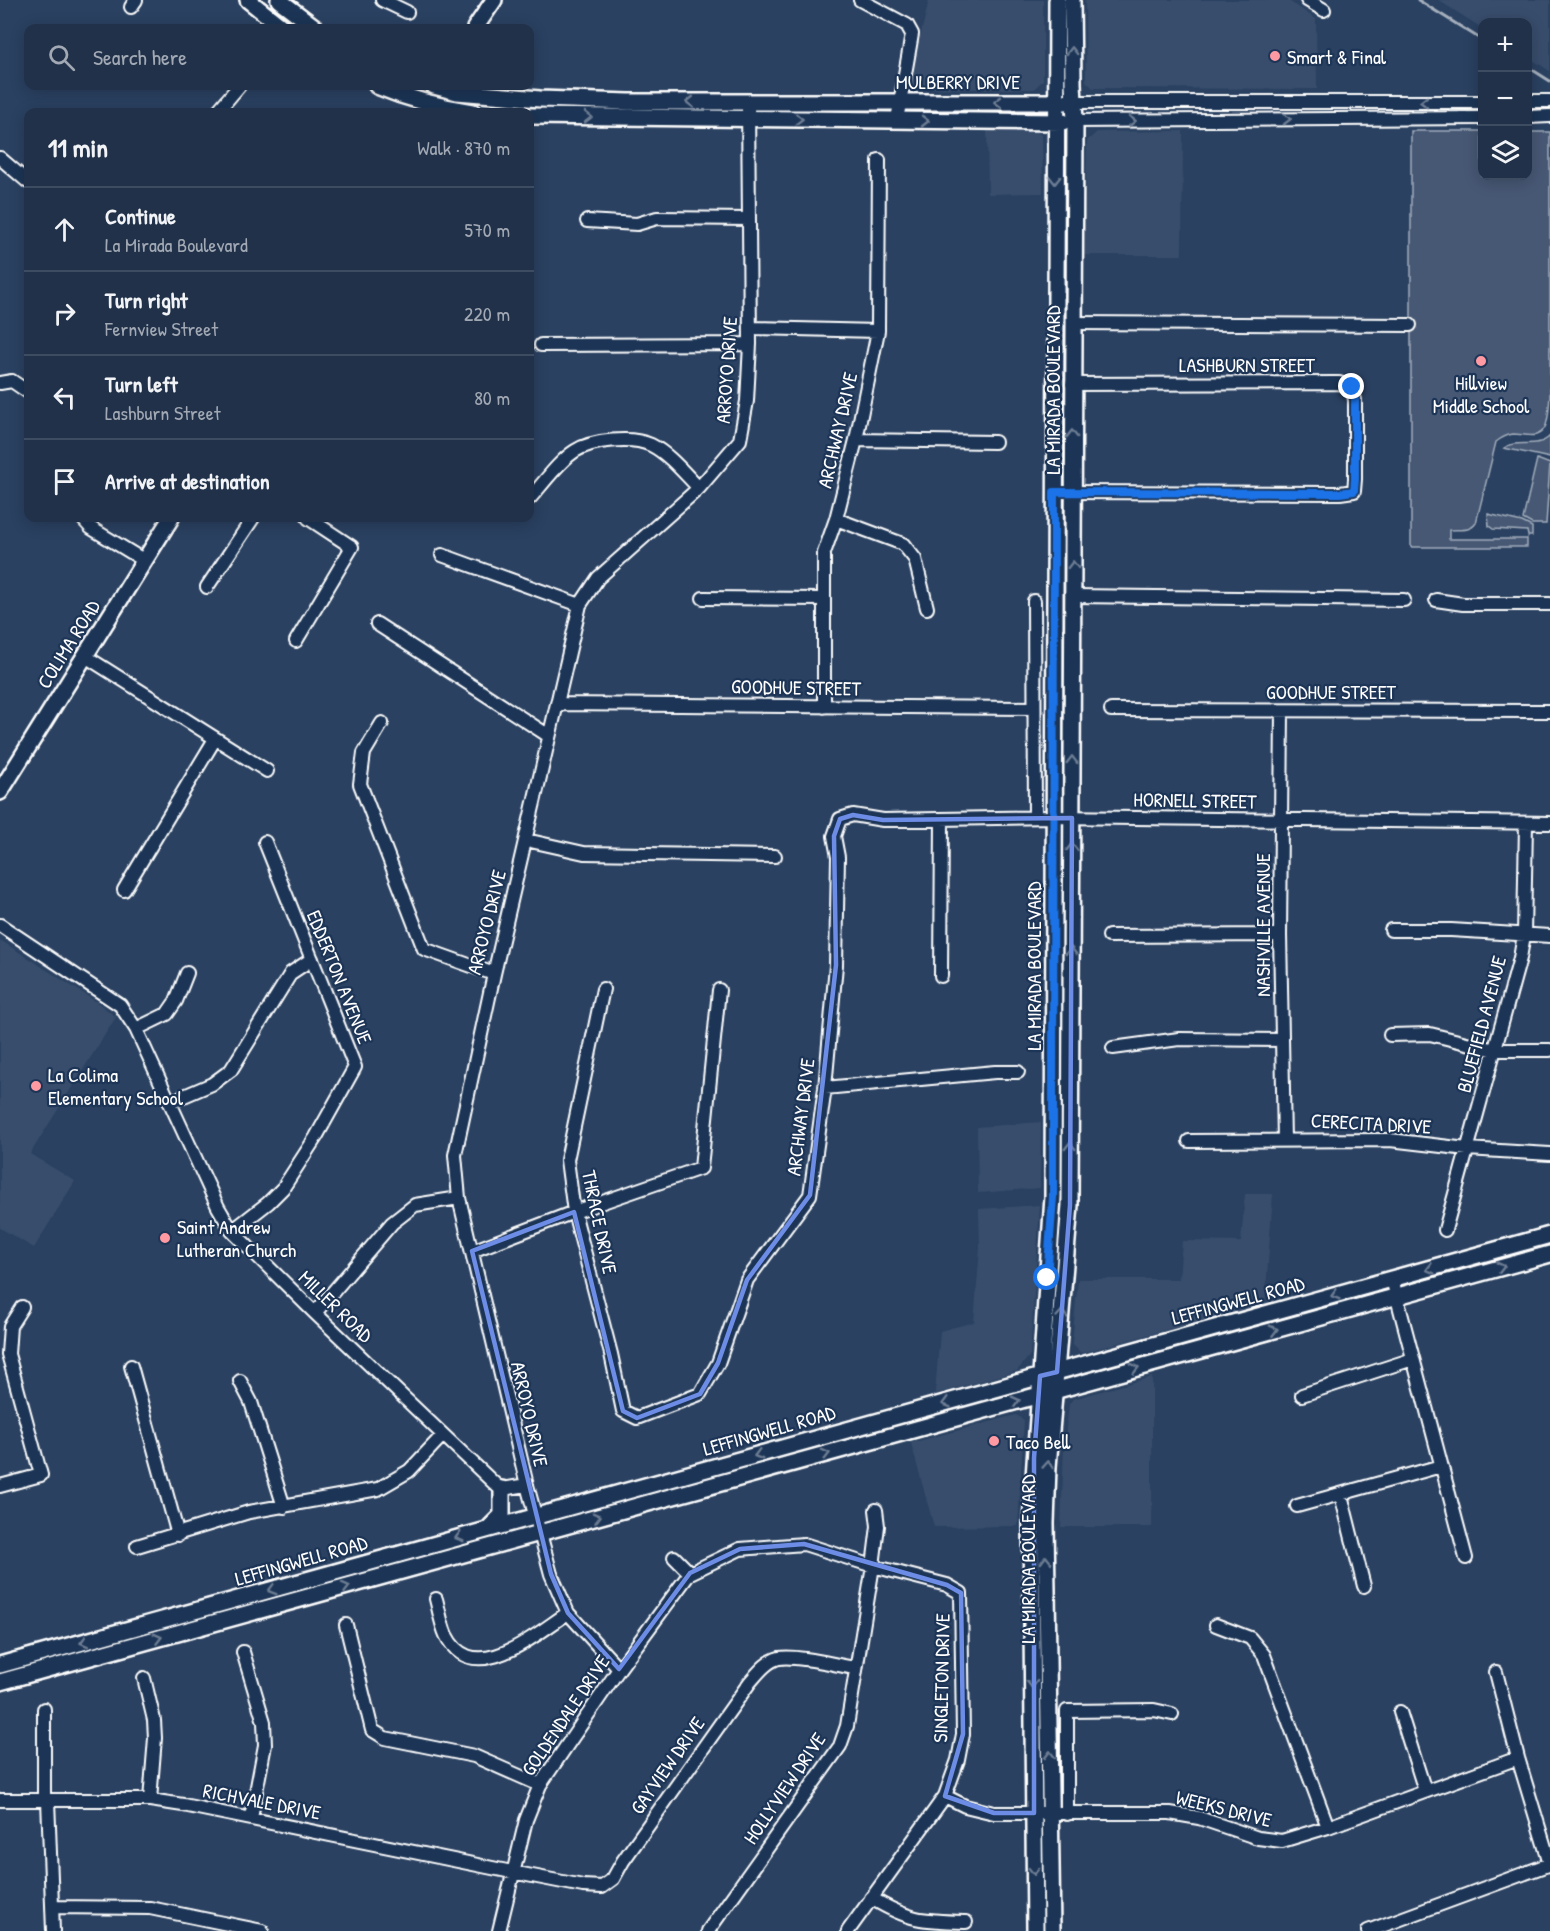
<!DOCTYPE html>
<meta charset="utf-8">
<style>
:root{--surface:#203149;--page:#283950;--text:#f1f3f6;--muted:#a2a9b4;--line:#3d4c61}
body{margin:0;font-family:"Patrick Hand",sans-serif;background:var(--page);color:var(--text)}
.controls{position:absolute;right:18px;top:18px;display:grid;overflow:hidden;border-radius:12px;box-shadow:0 3px 15px #0003}
.controls button{width:54px;height:54px;display:grid;place-items:center;padding:0;border:0;border-bottom:2px solid var(--line);background:var(--surface);color:var(--text);font:30px sans-serif}
.stop{position:absolute;width:18px;height:18px;margin:-14px;border:4px solid #1a73e8;border-radius:50%;background:#fff}
.stop.end{background:#1a73e8;border-color:#fff;box-shadow:0 2px 6px #0008}
.list{margin:0;padding:0;list-style:none}
h2{display:flex;justify-content:space-between;align-items:center;height:78px;margin:0;padding:0 24px;font-size:26px}
h2 small{font-size:20px;font-weight:400;color:var(--muted)}
.list li{display:grid;grid-template-columns:39px 1fr auto;gap:18px;align-items:center;box-sizing:border-box;height:84px;padding:0 24px;border-top:2px solid var(--line)}
.list b{display:block;font-size:22px;white-space:nowrap}
.list p{margin:0;font-size:20px;white-space:nowrap;color:var(--muted)}
.list em{font-size:20px;font-style:normal;color:var(--muted)}
.icon{flex:none;width:33px;height:33px;fill:none;stroke:currentColor;stroke-width:2;stroke-linecap:round;stroke-linejoin:round}
.map{position:relative;flex:none;width:1550px;height:1931px;overflow:hidden}
.search{position:absolute;background:var(--surface);box-shadow:0 3px 15px #0003;left:24px;top:24px;width:510px;height:66px;display:flex;align-items:center;gap:15px;box-sizing:border-box;padding:0 21px;border-radius:12px;color:var(--muted);font-size:22px}
.panel{position:absolute;background:var(--surface);box-shadow:0 3px 15px #0003;left:24px;top:108px;width:510px;height:414px;border-radius:12px}
.map>svg:first-child{display:block}
</style>
<div class="map">
<svg width="1550" height="1931" viewBox="0 0 1550 1931">
<rect width="100%" height="100%" fill="#2a4161"/>
<filter id="ink" filterUnits="userSpaceOnUse"><feTurbulence type="fractalNoise" baseFrequency=".0167" numOctaves="2"/><feDisplacementMap in="SourceGraphic" scale="12" xChannelSelector="R" yChannelSelector="G"/><feConvolveMatrix kernelMatrix="1 2 1 2 8 2 1 2 1" color-interpolation-filters="sRGB"/></filter>
<g filter="url(#ink)">
<!-- built -->
<path fill="#394e6c" d="M929 0H1043V80L1034 89 908 88Z
M1085 0H1287L1316 19 1317 89 1093 88 1086 81Z
M1438 0H1550V71L1528 57V22H1482V28Z
M987 130 1036 131 1042 136 1043 193 988 194Z
M1183 131 1182 255H1084L1087 141 1097 132Z
M0 940 98 1003 116 1017 30 1154 75 1181 34 1248 0 1228Z
M1041 1122 1040 1188 978 1193 977 1127Z
M1245 1194H1273L1265 1303 1081 1353 1072 1344 1078 1279H1179L1182 1241 1241 1242Z
M1040 1205 1030 1355 1017 1371 935 1394 940 1331 974 1322 980 1248 979 1209Z
M1152 1377V1527H1061L1064 1447 1069 1404 1073 1399Z
M1016 1415 1024 1420 1018 1526 934 1527 911 1443Z"/>
<!-- green -->
<path fill="#465975" stroke="#a2acba" stroke-width="1.5" d="M1411 131H1482V176H1528V132H1550V396C1549 405 1549 416 1546 425 1540 441 1526 434 1513 434 1507 435 1501 438 1496 442L1476 523C1470 532 1459 529 1449 530V539H1527V547H1411Z
M1550 436V458L1504 448C1517 438 1537 450 1550 436Z
M1537 459 1550 464 1546 524H1532L1523 519Z
M1488 514 1522 522 1532 527V536H1528L1527 531 1493 529 1489 526Z"/>
<g fill="none" stroke-linecap="round" stroke-linejoin="round">
<!-- stream -->
<path stroke="#a7b1be" stroke-width="3" d="M1418 0 1482 40
M1528 67 1550 81"/>
<!-- minor casing -->
<g stroke="#fff" stroke-width="16">
<path id="minor" d="M382 0 407 12
M860 0 907 25 912 34 897 120
M1307 0 1324 10
M131 7 136 0
M1528 101H1550
M1074 102H1482
M217 112 239 86
M1528 117 1550 116
M1075 121 1482 118
M0 158 28 182
M587 221 637 224 657 218 749 219
M1073 323 1410 325
M750 328 878 331
M541 345 750 344
M0 383 12 381 28 392
M856 440 995 442
M1054 492 1340 493 1354 491 1355 479V400L1352 387 1339 383 1072 384
M530 498C543 484 559 461 575 451 592 440 632 436 651 445 669 454 684 473 699 488
M82 518 91 528 145 561
M836 519 903 544 915 559 927 608
M442 555 580 605
M207 587 253 518
M1073 596 1404 600
M703 598 824 599
M1436 600 1463 604H1550
M1034 601 1035 817
M377 624 549 736
M296 641 352 547 308 518
M85 656 267 771
M557 704 1034 708
M824 707V553L836 519 856 440 878 331 879 160
M1111 710 1550 711
M1282 711 1280 935 1284 1140
M382 723 364 753 360 784 424 949 494 974
M526 840 584 853 775 856
M124 890 215 739
M0 925 120 1005 136 1029 218 1207 232 1231 315 1313 497 1486 502 1489 527 1485
M1391 930H1451L1550 936
M1109 936 1280 935
M941 976 942 819
M603 989 567 1160 574 1212 611 1354 623 1411 637 1418 700 1394 718 1363 747 1280 810 1195 825 1088 836 965 838 857 834 836 840 819 853 815 883 820 1054 817 1550 823
M136 1029 167 1014 176 1001 187 973
M1390 1035 1430 1034 1495 1050H1550
M1113 1048 1179 1039 1281 1040
M825 1088 995 1072H1018
M170 1102 212 1084 231 1070 291 973 312 959
M1189 1141 1390 1140 1467 1149 1550 1154
M1445 1230 1520 958 1524 935 1526 823
M232 1231 268 1203 283 1188 316 1137 355 1067 265 842
M472 1251 574 1212 701 1168 719 990
M1392 1279 1466 1558
M315 1313 392 1223 415 1205 459 1198
M131 1366 178 1535
M240 1381 251 1402 284 1507
M1302 1395 1413 1359
M0 1486 41 1475 8 1354 10 1326 22 1307
M1341 1495 1364 1586
M1297 1506 1441 1466
M137 1546 249 1512 378 1489 409 1471 443 1435
M674 1557 690 1573 740 1549 804 1544 873 1566 947 1585 961 1593 963 1734 958 1760 945 1796 848 1931
M436 1599C439 1610 441 1624 446 1635 473 1690 537 1633 568 1613
M346 1625 372 1730 385 1738 474 1756 540 1785
M1216 1625 1250 1638 1264 1655 1328 1827
M243 1652 264 1722 265 1745 251 1818
M619 1669 568 1613 551 1574 527 1485 459 1198 455 1155 494 974 580 605 598 578 699 488 740 440 747 401 750 344 748 101
M1496 1672 1518 1758 1550 1864
M144 1678 154 1720 155 1738 150 1800
M1400 1712 1425 1791
M945 1796 965 1806 994 1813H1170L1199 1818 1258 1838 1282 1841 1328 1827 1518 1758
M0 1800H150L183 1805 512 1872 583 1886 602 1887 613 1879 623 1861 750 1682C758 1673 767 1661 779 1658 798 1655 835 1665 855 1668
M44 1800V1709
M48 1800 53 1931
M1067 1814V1711L1154 1710 1172 1714
M871 1898C910 1921 922 1921 966 1922
M52 1907 150 1908 262 1931
M499 1931 526 1820 540 1785 619 1669 690 1573
M708 1931 840 1746 847 1726 873 1566 878 1526 876 1510
M1368 1931 1550 1864"/>
</g>
<!-- major casing -->
<g stroke="#fff" stroke-width="20">
<path id="major" d="M248 0 283 28
M279 0 316 28
M475 28 494 0
M377 86C408 99 440 107 473 112
M434 86 457 92 540 99 629 102H1065
M530 116 1063 122
M0 792 171 518
M489 1528 502 1515V1489
M0 1665 1550 1235
M0 1682 1550 1254
M1035 1931 1031 1522 1053 1197 1057 0
M1052 1931 1046 1523 1048 1467 1070 1205 1075 121 1073 83 1072 0"/>
</g>
<!-- minor -->
<use href="#minor" stroke="#1d3557" stroke-width="12"/>
<!-- major -->
<use href="#major" stroke="#1d3557" stroke-width="15"/>
</g>
<!-- one-way arrows -->
<defs><path id="oneway-chevron" d="M-2-3.5L2.5 0L-2 3.5" fill="none" stroke-width="1.6" stroke-linecap="round" stroke-linejoin="round" transform="scale(1.5)"/></defs>
<g stroke="#6c7c92">
<use href="#oneway-chevron" transform="translate(1072 51) rotate(-90)"/>
<use href="#oneway-chevron" transform="translate(690 102) rotate(179)"/>
<use href="#oneway-chevron" transform="translate(998 102) rotate(180)"/>
<use href="#oneway-chevron" transform="translate(1424 102) rotate(180)"/>
<use href="#oneway-chevron" transform="translate(588 117)"/>
<use href="#oneway-chevron" transform="translate(799 119) rotate(1)"/>
<use href="#oneway-chevron" transform="translate(1287 119)"/>
<use href="#oneway-chevron" transform="translate(925 121)"/>
<use href="#oneway-chevron" transform="translate(1132 121) rotate(-1)"/>
<use href="#oneway-chevron" transform="translate(1055 180) rotate(90)"/>
<use href="#oneway-chevron" transform="translate(1072 434) rotate(-90)"/>
<use href="#oneway-chevron" transform="translate(1073 565) rotate(-90)"/>
<use href="#oneway-chevron" transform="translate(1072 760) rotate(-90)"/>
<use href="#oneway-chevron" transform="translate(1072 847) rotate(-90)"/>
<use href="#oneway-chevron" transform="translate(1071 951) rotate(-90)"/>
<use href="#oneway-chevron" transform="translate(1070 1146) rotate(-90)"/>
<use href="#oneway-chevron" transform="translate(1501 1267) rotate(-15)"/>
<use href="#oneway-chevron" transform="translate(1430 1269) rotate(165)"/>
<use href="#oneway-chevron" transform="translate(1335 1295) rotate(164)"/>
<use href="#oneway-chevron" transform="translate(1062 1314) rotate(-85)"/>
<use href="#oneway-chevron" transform="translate(1274 1330) rotate(-15)"/>
<use href="#oneway-chevron" transform="translate(1135 1368) rotate(-15)"/>
<use href="#oneway-chevron" transform="translate(1016 1401) rotate(-15)"/>
<use href="#oneway-chevron" transform="translate(946 1403) rotate(164)"/>
<use href="#oneway-chevron" transform="translate(826 1454) rotate(-15)"/>
<use href="#oneway-chevron" transform="translate(758 1455) rotate(164)"/>
<use href="#oneway-chevron" transform="translate(1048 1465) rotate(-86)"/>
<use href="#oneway-chevron" transform="translate(597 1517) rotate(-15)"/>
<use href="#oneway-chevron" transform="translate(459 1537) rotate(164)"/>
<use href="#oneway-chevron" transform="translate(1046 1560) rotate(-91)"/>
<use href="#oneway-chevron" transform="translate(346 1587) rotate(-15)"/>
<use href="#oneway-chevron" transform="translate(272 1590) rotate(164)"/>
<use href="#oneway-chevron" transform="translate(158 1638) rotate(-15)"/>
<use href="#oneway-chevron" transform="translate(84 1642) rotate(165)"/>
<use href="#oneway-chevron" transform="translate(1032 1684) rotate(89)"/>
<use href="#oneway-chevron" transform="translate(1050 1755) rotate(-91)"/>
<use href="#oneway-chevron" transform="translate(1034 1871) rotate(89)"/>
</g>
</g>
<g fill="none" stroke-linecap="round" stroke-linejoin="round" filter="url(#ink)">
<!-- route -->
<path stroke="#1a73e8" stroke-width="8" d="M1047 1278 1053 1197V1133L1054 492 1340 493 1354 491 1355 479V400L1352 387"/>
</g>
<!-- marked area -->
<path fill="none" stroke="#6c8ce6" stroke-width="4.5" stroke-linejoin="round" d="M853 815 883 820 1072 818 1070 1205 1057 1372 1040 1376 1034 1458V1813H994L945 1796 963 1734 961 1593 947 1585 804 1544 740 1549 690 1573 619 1669 568 1613 551 1574 472 1251 574 1212 623 1411 637 1418 700 1394 718 1363 747 1280 810 1195 836 965 834 836 840 819Z"/>
<!-- markers -->
<g fill="#ff9aa2" stroke="#1d3557" stroke-width="2">
<circle cx="1275" cy="56" r="6"/>
<circle cx="1481" cy="361" r="6"/>
<circle cx="36" cy="1086" r="6"/>
<circle cx="165" cy="1238" r="6"/>
<circle cx="994" cy="1441" r="6"/>
</g>
<g text-anchor="middle" dominant-baseline="central" stroke-width="4.5" stroke-linejoin="round" paint-order="stroke">
<!-- poi labels -->
<g font-size="20" fill="#fff" stroke="#1d3557" text-anchor="start">
<text x="1287" y="56">Smart &amp; Final</text>
<text x="1481" y="382" text-anchor="middle">Hillview<tspan x="1481" dy="23">Middle School</tspan></text>
<text x="48" y="1074">La Colima<tspan x="48" dy="23">Elementary School</tspan></text>
<text x="177" y="1226">Saint Andrew<tspan x="177" dy="23">Lutheran Church</tspan></text>
<text x="1006" y="1441">Taco Bell</text>
</g>
<!-- street labels -->
<g font-size="20" fill="#fff" stroke="#1d3557">
<text x="958" y="81">MULBERRY DRIVE</text>
<text x="1247" y="364">LASHBURN STREET</text>
<text transform="translate(726 370) rotate(-86)">ARROYO DRIVE</text>
<text transform="translate(1052 390) rotate(-90)">LA MIRADA BOULEVARD</text>
<text transform="translate(837 430) rotate(-77)">ARCHWAY DRIVE</text>
<text transform="translate(68 644) rotate(-58)">COLIMA ROAD</text>
<text transform="translate(796 687) rotate(1)">GOODHUE STREET</text>
<text x="1331" y="691">GOODHUE STREET</text>
<text transform="translate(1195 800) rotate(1)">HORNELL STREET</text>
<text transform="translate(486 922) rotate(-76)">ARROYO DRIVE</text>
<text transform="translate(1262 925) rotate(-90)">NASHVILLE AVENUE</text>
<text transform="translate(1033 966) rotate(-90)">LA MIRADA BOULEVARD</text>
<text transform="translate(340 977) rotate(68)">EDDERTON AVENUE</text>
<text transform="translate(1481 1024) rotate(-75)">BLUEFIELD AVENUE</text>
<text transform="translate(800 1117) rotate(-83)">ARCHWAY DRIVE</text>
<text transform="translate(1371 1123) rotate(3)">CERECITA DRIVE</text>
<text transform="translate(600 1222) rotate(78)">THRACE DRIVE</text>
<text transform="translate(1238 1300) rotate(-15)">LEFFINGWELL ROAD</text>
<text transform="translate(336 1306) rotate(44)">MILLER ROAD</text>
<text transform="translate(530 1414) rotate(77)">ARROYO DRIVE</text>
<text transform="translate(769 1430) rotate(-16)">LEFFINGWELL ROAD</text>
<text transform="translate(1027 1559) rotate(-90)">LA MIRADA BOULEVARD</text>
<text transform="translate(301 1560) rotate(-16)">LEFFINGWELL ROAD</text>
<text transform="translate(941 1678) rotate(-89)">SINGLETON DRIVE</text>
<text transform="translate(565 1715) rotate(-56)">GOLDENDALE DRIVE</text>
<text transform="translate(667 1765) rotate(-55)">GAYVIEW DRIVE</text>
<text transform="translate(784 1788) rotate(-56)">HOLLYVIEW DRIVE</text>
<text transform="translate(262 1801) rotate(11)">RICHVALE DRIVE</text>
<text transform="translate(1224 1808) rotate(14)">WEEKS DRIVE</text>
</g>
</g>
</svg>
<div class="controls">
<button>+</button>
<button>−</button>
<button><svg class="icon" aria-label="layers" viewBox="0 0 24 24"><path d="M12 4l9 5-9 5-9-5zM3 14l9 5 9-5"/></svg></button>
</div>
<div class="stop" style="left:1047px;top:1278px"></div>
<div class="stop end" style="left:1352px;top:387px"></div>
<div class="search"><svg class="icon" aria-label="search" viewBox="0 0 24 24"><circle cx="10" cy="10" r="6"/><path d="M15 15l6 6"/></svg>Search here</div>
<section class="panel">
<h2>11 min<small>Walk · 870 m</small></h2>
<ul class="list">
<li><svg class="icon" aria-label="ahead" viewBox="0 0 24 24"><path d="M12 20V5M6 11l6-6 6 6"/></svg><div><b>Continue</b><p>La Mirada Boulevard</p></div><em>570 m</em></li>
<li><svg class="icon" aria-label="right" viewBox="0 0 24 24"><path d="M7 20v-9h11M14 6l5 5-5 5"/></svg><div><b>Turn right</b><p>Fernview Street</p></div><em>220 m</em></li>
<li><svg class="icon" aria-label="left" viewBox="0 0 24 24"><path d="M17 20v-9H6M10 6l-5 5 5 5"/></svg><div><b>Turn left</b><p>Lashburn Street</p></div><em>80 m</em></li>
<li><svg class="icon" aria-label="arrive" viewBox="0 0 24 24"><path d="M6 21V4h12l-3 4 3 4H6"/></svg><div><b>Arrive at destination</b></div></li>
</ul>
</section>
</div>
